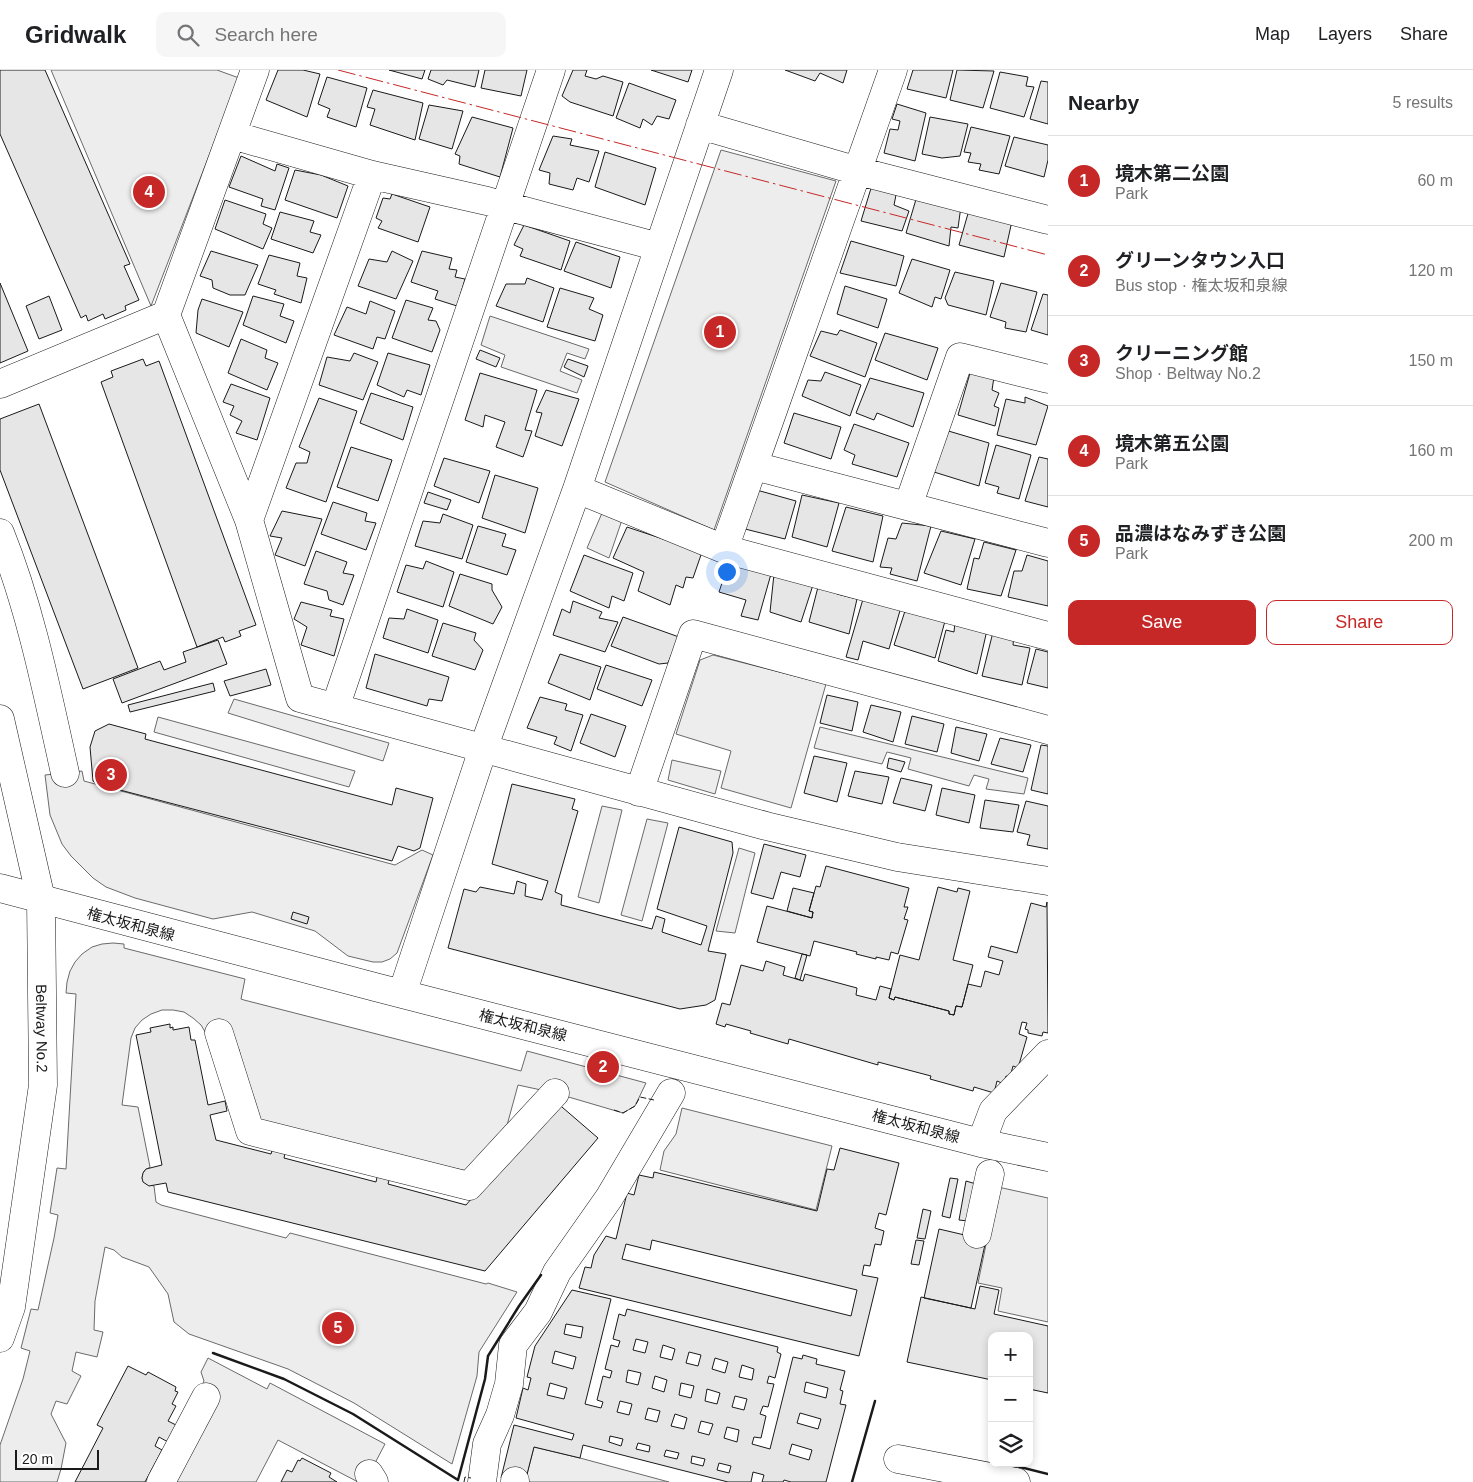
<!DOCTYPE html>
<meta charset="utf-8">
<style>
:root{--surface:#fff;--page:#f6f6f6;--text:#202124;--muted:#757577;--line:#e0e0e0;--accent:#c62828}
body{margin:0;font-family:Helvetica,"Noto Sans JP",sans-serif;background:var(--page);color:var(--text)}
.controls{position:absolute;right:15px;bottom:15px;display:grid;overflow:hidden;border-radius:10px;box-shadow:0 2px 8px #0003}
.controls button{width:45px;height:45px;display:grid;place-items:center;padding:0;border:0;border-bottom:1px solid var(--line);background:var(--surface);color:var(--text);font:25px sans-serif}
.scale{position:absolute;left:15px;bottom:12px;width:84px;box-sizing:border-box;padding-left:5px;border:2px solid #1a1a1a;border-top:0;font-size:14px;line-height:18px;white-space:nowrap;color:#1a1a1a;-webkit-text-stroke:4px #fff;paint-order:stroke}
.you{position:absolute;left:726px;top:501px;width:18px;height:18px;margin:-12px;border:4px solid #fff;border-radius:50%;background:#1a73e8;box-shadow:0 0 0 8px #1a73e833}
.badge{display:grid;place-items:center;width:32px;height:32px;border-radius:50%;background:var(--accent);color:#fff;font-size:16px;font-weight:700}
.pin{position:absolute;translate:-50% -50%;border:2px solid #fff;box-shadow:0 1px 5px #0006}
.list{margin:0;padding:0;list-style:none}
h2{display:flex;justify-content:space-between;align-items:center;height:65px;margin:0;padding:0 20px;font-size:21px}
h2 small{font-size:16px;font-weight:400;color:var(--muted)}
.list li{display:grid;grid-template-columns:32px 1fr auto;gap:15px;align-items:center;box-sizing:border-box;height:90px;padding:0 20px;border-top:1px solid var(--line)}
.list b{display:block;font-size:19px;white-space:nowrap}
.list p{margin:0;font-size:16px;white-space:nowrap;color:var(--muted)}
.list em{font-size:16px;font-style:normal;color:var(--muted)}
.actions{display:flex;gap:10px;padding:15px 20px}
.actions a{flex:1;padding:11px 0;border:1px solid var(--accent);border-radius:10px;text-align:center;font-size:18px;color:var(--accent)}
.actions .main{background:var(--accent);color:#fff}
.icon{flex:none;width:28px;height:28px;fill:none;stroke:currentColor;stroke-width:2;stroke-linecap:round;stroke-linejoin:round}
.map{position:relative;flex:none;width:1048px;height:1412px;overflow:hidden}
header{display:flex;align-items:center;gap:30px;box-sizing:border-box;height:70px;padding:0 25px;background:var(--surface);border-bottom:1px solid var(--line)}
header strong{font-size:24px}
nav{display:flex;gap:28px;margin-inline-start:auto;font-size:18px}
.search{width:350px;height:45px;background:var(--page);display:flex;align-items:center;gap:12px;box-sizing:border-box;padding:0 18px;border-radius:10px;color:var(--muted);font-size:19px}
main{display:flex}
aside{flex:1;background:var(--surface)}
.map>svg:first-child{display:block}
</style>
<header>
<strong>Gridwalk</strong>
<div class="search"><svg class="icon" aria-label="search" viewBox="0 0 24 24"><circle cx="10" cy="10" r="6"/><path d="M15 15l6 6"/></svg>Search here</div>
<nav><a>Map</a><a>Layers</a><a>Share</a></nav>
</header>
<main>
<div class="map">
<svg width="1048" height="1412" viewBox="0 0 1048 1412">
<rect width="100%" height="100%" fill="#fff"/>
<!-- built -->
<path fill="#ededed" stroke="#6a6a6a" d="M51 0H217L239 8 151 236Z
M721 80 836 111 714 460 605 412Z
M490 246 589 279 585 289 567 283 560 301 582 310 577 323 501 297 505 285 481 275Z
M602 443 622 450 609 488 587 478Z
M713 585 826 614 791 738 721 718 731 681 676 664 700 590Z
M234 629 389 673 383 691 228 643Z
M158 647 355 701 349 717 154 662Z
M820 657 1028 708 1024 724 986 719 989 709 974 705 969 716 908 699 911 688 887 682 882 694 814 678Z
M672 690 721 701 715 724 668 710Z
M82 701 84 711 395 795 422 780 433 785 397 883 390 889 382 892H373L348 886 315 861 252 842 213 849 135 828 106 817 93 808 71 786 62 774 50 745 45 705Z
M602 736 622 740 599 833 578 827Z
M647 749 668 753 642 851 621 845Z
M739 778 755 783 735 863 716 861Z
M113 873 124 874V878L245 909 241 929 244 930 521 1001 527 981 646 1013 635 1036 623 1043 555 1023 518 1015 503 1070 467 1101 254 1056 239 979 234 978 207 965 201 955 193 948 184 942 173 940H162L151 944 142 950 135 958 131 968 122 1035 138 1037 150 1097 144 1101 142 1108 146 1114 154 1116 156 1132 161 1135 286 1168 290 1163 486 1214 488 1213 517 1222 479 1282 477 1306 452 1394 354 1333 288 1299 189 1264 174 1252 168 1224 149 1197 122 1187 114 1180 105 1177 95 1231 94 1260 103 1262 97 1287 76 1282 72 1301 81 1306 67 1334 56 1331 51 1344 66 1373 61 1399 57 1412H0V1375L23 1309 30 1281 21 1278 31 1239 38 1240 54 1168 58 1145 50 1143 57 1098 66 1099 76 924 66 923 67 912 70 901 75 892 82 884 92 877 102 874Z
M682 1038 832 1076 816 1140 660 1100 664 1081 676 1064Z
M998 1117 1048 1128V1252L998 1241 1002 1218 978 1213Z
M208 1288 267 1319 270 1313 385 1374 365 1412H358L278 1370 256 1412H151L204 1311 201 1302Z
M534 1377 580 1388 669 1412H525Z"/>
<!-- building -->
<path fill="#e6e6e6" stroke="#1a1a1a" fill-rule="evenodd" d="M0 0H45L130 194 124 196 139 230 125 236 126 240 105 249 103 244 88 251 86 245 81 248 0 64Z
M278 0H303L320 4 307 47 266 30Z
M389 0H425L422 9Z
M431 0H479L475 17 447 10 443 15 428 9Z
M485 0H527L521 26 481 18Z
M573 0H587L585 6 596 9 603 6 623 12 613 46 570 32 562 26Z
M651 0H692L688 12Z
M785 0H847L843 13 820 3 815 11Z
M913 0H953L946 28 907 19Z
M957 0 994 1 983 38 950 30Z
M1000 2 1028 7 1026 16 1034 17 1024 47 990 38Z
M327 7 367 18 356 57 327 47 330 39 318 34Z
M1041 11 1048 12V54L1030 49Z
M629 13 676 30 669 49 657 46 652 55 643 49 640 58 616 48Z
M373 20 423 33 415 70 370 55 375 39 367 37Z
M897 34 926 43 915 91 884 83 890 59 898 60 900 51 892 49Z
M429 35 463 41 452 79 419 69Z
M472 47 513 58 500 107 459 94 460 86 455 84Z
M930 47 968 54 960 86 942 88 922 84Z
M971 57 1010 66 999 104 979 100 981 94 968 92 971 83 964 82Z
M553 66 572 69 570 75 599 81 589 112 577 108 573 120 549 114 550 103 539 100Z
M1014 67 1048 75V90L1044 107 1005 96Z
M605 82 656 98 645 135 595 117Z
M241 86 275 101 277 94 289 98 275 140 261 136 263 129 229 117Z
M295 100 321 105 348 116 337 148 285 130Z
M872 115 897 120 894 135 909 141 902 161 861 151Z
M392 124 430 137 418 172 378 158 382 151 376 148 383 128 390 129Z
M917 126 961 136 958 158 951 157 949 176 906 163Z
M225 130 266 144 263 154 272 158 263 179 215 159Z
M969 140 1012 151 1004 187 959 175Z
M280 142 314 151 310 162 321 165 313 183 271 169Z
M524 155 570 171 561 200 520 186 523 179 514 175Z
M851 171 904 186 896 216 840 203Z
M576 172 620 187 611 218 564 201Z
M211 181 258 195 245 225H230L213 218 212 210 200 206Z
M392 181 413 191 396 229 358 216 369 189 387 192Z
M422 181 452 188 449 199 457 200 455 207 465 209 457 236 435 229 438 221 411 212Z
M269 185 300 193 297 206 307 208 301 233 274 224 276 220 258 214Z
M912 189 950 200 941 229 935 227 932 237 899 223Z
M955 202 994 211 986 245 948 235 945 228Z
M527 208 554 218 543 252 496 236 506 214H525Z
M0 213 28 281 0 293Z
M1001 213 1037 222 1026 262 1005 258 1006 252 990 247Z
M845 216 887 229 878 258 837 244Z
M560 218 594 228 589 239 603 245 595 271 547 257Z
M1043 224 1048 225V265L1031 260Z
M49 226 62 260 39 269 26 236Z
M253 226 284 234 280 246 294 251 286 273 243 255Z
M202 229 243 242 229 277 196 263 198 240Z
M406 230 433 238 428 250 436 251 440 260 432 282 392 268Z
M370 231 395 241 385 269 377 267 373 279 334 265 347 237 366 244Z
M840 260 877 273 865 307 810 286 821 261 837 265Z
M885 263 938 278 927 310 875 290Z
M241 269 267 280 265 288 278 293 267 320 228 303Z
M480 280 500 288 496 297 476 289Z
M354 283 378 292 363 330 319 315 327 287 350 291Z
M388 283 430 295 421 325 407 320 404 327 377 315Z
M143 289 146 296 159 291 256 555 239 561 241 566 225 572 223 567 197 577 101 312 113 307 111 301Z
M568 289 588 296 584 307 564 297Z
M825 302 861 315 850 346 802 326 808 310 821 311Z
M480 303 537 320 525 360 532 361 523 387 496 377 505 352 485 345 483 357 465 350Z
M970 303 994 307 992 320 999 323 994 336 999 338 995 356 958 345Z
M870 308 924 323 913 357 877 343 874 350 856 343Z
M231 314 270 328 257 370 236 363 242 351 230 345 234 336 223 332Z
M546 320 579 329 562 376 535 366 542 343 536 342Z
M371 323 413 337 403 370 360 353Z
M1025 327 1048 336 1036 375 997 365 1006 329 1025 333Z
M319 328 357 341 326 432 286 418 296 393H307L310 382 299 377Z
M39 334 138 598 83 619 0 400V349Z
M794 343 841 357 831 389 784 373Z
M854 354 909 373 897 407 852 394 855 385 844 380Z
M945 360 989 373 979 416 934 402Z
M996 375 1031 385 1019 429 997 423 999 417 985 413Z
M351 377 392 390 378 431 337 417Z
M1039 387 1048 389V437L1025 431Z
M444 388 490 401 479 433 434 416Z
M495 405 538 418 525 463 482 448Z
M753 419 796 431 785 469 741 458Z
M428 422 451 430 447 440 424 433Z
M802 425 839 433 827 477 792 467Z
M333 432 367 443 365 451 376 453 366 480 321 464Z
M846 437 883 446 873 492 832 481Z
M282 441 322 449 305 496 275 485 282 468 270 466Z
M443 444 473 455 462 489 415 476 423 451 440 453Z
M902 453 931 456 917 511 890 504 892 498 880 497 888 468 896 469Z
M478 456 506 464 502 476 516 480 507 505 466 492Z
M627 457 702 482 693 508 686 507 683 518 676 515 670 535 638 521 644 502 613 488Z
M941 461 975 469 961 515 924 503Z
M984 472 1016 480 1001 526 967 519 974 488 979 489Z
M316 481 347 492 343 503 354 505 343 535 329 530 327 521 304 514Z
M584 485 633 503 624 531 612 526 609 538 570 521Z
M1027 485 1048 491V536L1008 527 1014 501H1022Z
M426 491 454 502 443 537 397 522 406 495 423 499Z
M729 492 771 504 758 550 741 546 746 530 719 522Z
M460 504 492 514V520L502 537 493 554 449 536Z
M774 504 813 515 801 552 770 542Z
M818 517H839L837 524 857 529 849 564 809 552Z
M863 529 901 537 889 579 863 571 858 590 846 587Z
M573 531 602 542 599 548 618 552 605 582 553 565 562 539 570 543Z
M301 532 332 540 330 546 344 549 334 586 301 575 307 557 294 549Z
M407 539 438 550 428 583 383 568 389 548 404 549Z
M905 541 945 551 935 588 894 575Z
M623 547 679 567 668 593 659 594 611 576Z
M955 552 987 560 977 604 938 591 946 560 954 562Z
M443 553 476 563 474 570 483 580 475 600 432 586Z
M993 562 1014 566 1013 575 1030 578 1022 615 982 606Z
M218 570 227 594 122 633 113 609 160 591 164 600 186 592 183 582Z
M1036 579 1048 582V618L1027 613Z
M375 584 449 607 442 631 429 629 427 636 366 618Z
M560 584 601 597 590 630 548 613Z
M606 595 652 610 642 636 597 619Z
M266 599 271 615 230 626 224 611Z
M213 613 215 621 130 642 128 635Z
M827 625 858 632 852 661 820 653Z
M540 627 567 634 565 640 583 645 571 681 554 674 557 667 527 658Z
M871 635 901 642 893 672 863 662Z
M591 644 626 656 615 687 580 673Z
M912 646 944 654 937 682 905 674Z
M109 654 146 664 145 669 392 735 396 718 433 728 420 778 414 781 398 776 392 791 97 714 93 711 90 677 95 661Z
M956 657 987 664 979 691 951 683Z
M1000 668 1031 675 1023 702 991 694Z
M1041 675 1048 676V724L1031 720Z
M814 686 847 693 837 732 804 723Z
M889 688 905 692 901 702 887 698Z
M855 701 889 707 882 734 848 726Z
M901 708 932 715 925 741 893 733Z
M512 714 575 729 572 739 578 741 555 822 562 825 561 835 652 859 656 846 665 849 662 862 701 875 707 856 657 839 679 757 732 772 733 783 708 881 726 884 715 930 706 935 680 939 448 878 464 819 476 822 480 817 514 824 517 811 526 814 525 826 542 830 548 811 492 794Z
M942 718 975 725 969 753 936 745Z
M985 730 1019 735 1013 762 980 758Z
M1026 731 1048 736V779L1027 775 1030 765 1017 762Z
M764 774 806 785 800 807 781 802 773 829 751 823Z
M826 796 909 818 904 837H908L904 849 908 850 898 884 891 882 889 890 876 887V889L856 884 857 882 814 871 810 886 757 872 767 836 812 848 813 842 809 841 816 816 820 817Z
M938 817 957 822 958 818 970 821 953 890 973 895 962 937 956 936 954 945 949 944V941L895 927 894 930 889 928 900 885 919 890Z
M793 818 814 823 809 841 813 842 812 848 787 841Z
M1047 832 1048 963 1043 962 1042 966 1028 963V960L1025 959 1027 953 1022 952 1019 964 1027 967 1018 998 1013 996 1010 1007 1006 1006 1004 1014 997 1011 994 1023 974 1017 973 1021 930 1009 931 1006 878 992V995L789 969 788 974 750 963 751 961 726 954 725 957 716 954 722 933 730 935 741 895 763 901 766 891 785 897 783 905 803 911 805 904 857 918 856 925 876 930 880 916 891 919 889 928 894 930 895 927 949 941V944L954 945 956 936 962 937 968 914 981 917 985 901 999 905 1003 891 988 887 991 876 1017 883 1031 833 1046 837Z
M293 842 309 847 307 854 291 849Z
M802 884 807 885 800 910 795 908Z
M170 954V958L173 957V960L189 957 191 970H195L208 1035 225 1031 227 1041 210 1045 216 1070 271 1084 276 1067 288 1070 284 1088 376 1112 381 1089 394 1093 388 1114 466 1135 555 1031 598 1068 485 1201 168 1122 166 1113 149 1116 143 1112 142 1108 143 1103 146 1099 162 1095 136 965 151 962 150 958Z
M601 991 616 995 614 1002 600 998Z
M840 1078 899 1093 886 1145 879 1143 875 1158 884 1161 881 1175 875 1174 870 1196 864 1195 862 1205 878 1208 859 1286 579 1218 585 1197 591 1198 594 1185 606 1166 616 1169 627 1123 634 1125 639 1105 653 1108 654 1102 817 1141 827 1099 834 1100ZM652 1170 857 1220 851 1246 622 1189 626 1174 650 1180Z
M950 1108 958 1109 950 1148 942 1146Z
M966 1111 976 1114 968 1151 959 1150Z
M923 1139 931 1141 925 1169 917 1168Z
M939 1159 986 1170 971 1238 924 1228Z
M916 1170 924 1171 919 1195 911 1194Z
M980 1216 999 1220 994 1244 1048 1256V1323L1029 1319V1266H992V1310L907 1292 921 1227 975 1239Z
M572 1220 611 1229 585 1334 601 1338 603 1332 597 1330 603 1306 610 1308 612 1301 605 1299 611 1275 618 1277 620 1271 613 1269 619 1244 625 1246 627 1239 778 1277 777 1282 781 1284 775 1308 769 1306 767 1313 774 1314 768 1337 763 1336 760 1344 766 1346 761 1368 754 1367 752 1374 770 1379 793 1287 802 1289 803 1285 817 1289 816 1294 845 1301 840 1320 843 1321 840 1334 846 1335 826 1412H791L784 1410 783 1412H762L764 1405 753 1402 751 1412H728L583 1375 580 1388 534 1377 525 1412 501 1408 514 1355 572 1370 574 1364 516 1348 523 1318 528 1320 531 1308 527 1307 535 1276ZM566 1254 583 1257 581 1268 564 1264ZM636 1269 648 1272 645 1283 633 1280ZM663 1275 675 1279 672 1290 660 1287ZM555 1281 576 1287 573 1299 552 1293ZM689 1282 701 1285 698 1296 686 1293ZM715 1288 728 1292 725 1303 712 1299ZM742 1295 754 1299 752 1310 739 1307ZM628 1300 641 1303 638 1315 626 1312ZM655 1306 667 1310 664 1322 652 1318ZM806 1312 828 1318 826 1328 804 1322ZM550 1313 567 1318 564 1329 547 1325ZM681 1313 694 1316 691 1328 679 1325ZM707 1319 720 1323 717 1334 705 1331ZM735 1326 747 1329 744 1340 732 1337ZM620 1331 632 1334 629 1345 617 1342ZM648 1338 660 1341 657 1352 645 1349ZM800 1343 821 1349 818 1359 797 1353ZM675 1344 687 1348 684 1359 671 1356ZM701 1351 713 1354 709 1365 698 1362ZM727 1357 739 1360 737 1372 724 1368ZM610 1366 623 1369 621 1376 609 1372ZM638 1373 650 1376 649 1382 636 1379ZM792 1374 812 1380 809 1390 789 1384ZM666 1380 679 1383 677 1389 664 1386ZM692 1386 705 1389 703 1396 691 1393ZM719 1393 731 1396 729 1403 717 1400Z
M128 1296 146 1305 148 1302 176 1317 175 1321 178 1322 172 1334 176 1336 168 1351 178 1356 168 1372 159 1367 155 1376 162 1380 145 1412H75L103 1358 97 1355Z
M302 1388 331 1403 329 1407 337 1412H281L287 1400 292 1402 298 1390 300 1391Z"/>
<g fill="none" stroke-linecap="round" stroke-linejoin="round">
<!-- minor casing -->
<g stroke="#1a1a1a" stroke-width="29">
<path id="minor" d="M700 55 858 101 1048 150
M232 65 372 105 487 131 659 177
M166 245 249 450 300 628 766 756 897 787 1048 811
M0 314 166 245 255 0
M754 396 1048 473
M577 419 724 479 1048 566
M908 436 960 287 1048 309
M249 450 372 105
M0 463C31 540 47 622 65 703
M724 479 893 0
M335 638 551 0
M639 722 693 564 1048 660
M0 818 375 917 981 1073 1048 1087
M402 924 483 679 577 419 719 0
M219 963 250 1061 469 1116 555 1023
M981 1073 993 1041 1048 984
M977 1164 990 1104
M898 1389 1016 1412
M369 1404 374 1412
M161 1412 206 1327
M482 1412 487 1374 500 1345 509 1314 513 1275 538 1242 557 1202 609 1128 671 1023
M515 1412V1411"/>
</g>
<!-- major casing -->
<g stroke="#1a1a1a" stroke-width="29">
<g id="major">
<path id="s1" d="M0 649 41 829 43 1015 11 1237 0 1268"/>
</g>
</g>
<!-- minor -->
<use href="#minor" stroke="#fff" stroke-width="28"/>
<!-- major -->
<use href="#major" stroke="#fff" stroke-width="28"/>
<!-- fence -->
<path stroke="#1a1a1a" stroke-width="1" stroke-dasharray="6 2.5" stroke-linecap="butt" d="M614 1040 623 1043 635 1036 640 1027 654 1030
M464 1412 465 1407 471 1408"/>
<!-- wall -->
<path stroke="#1a1a1a" stroke-width="2.5" d="M213 1283 284 1309 353 1344 458 1410 485 1309 488 1286 519 1236 541 1205
M1008 1394 1048 1404
M852 1412 875 1331"/>
<!-- power -->
<path stroke="#c62828" stroke-width="1" stroke-dasharray="18 4 2.5 4" stroke-linecap="butt" d="M338 0 1048 185"/>
</g>
<g text-anchor="middle" dominant-baseline="central" stroke-width="4" stroke-linejoin="round" paint-order="stroke">
<!-- street labels -->
<g font-size="15" fill="#1a1a1a" stroke="#fff">
<text transform="translate(131 854) rotate(15)">権太坂和泉線</text>
<text transform="translate(523 955) rotate(14)">権太坂和泉線</text>
<text stroke="none"><textPath href="#s1" startOffset="314">Beltway No.2</textPath></text>
<text transform="translate(916 1056) rotate(15)">権太坂和泉線</text>
</g>
</g>
</svg>
<div class="controls">
<button>+</button>
<button>−</button>
<button><svg class="icon" aria-label="layers" viewBox="0 0 24 24"><path d="M12 4l9 5-9 5-9-5zM3 14l9 5 9-5"/></svg></button>
</div>
<div class="scale">20 m</div>
<div class="you"></div>
<div class="pin badge" style="left:720px;top:262px">1</div>
<div class="pin badge" style="left:603px;top:997px">2</div>
<div class="pin badge" style="left:111px;top:705px">3</div>
<div class="pin badge" style="left:149px;top:122px">4</div>
<div class="pin badge" style="left:338px;top:1258px">5</div>
</div>
<aside>
<h2>Nearby<small>5 results</small></h2>
<ul class="list">
<li><span class="badge">1</span><div><b>境木第二公園</b><p>Park</p></div><em>60 m</em></li>
<li><span class="badge">2</span><div><b>グリーンタウン入口</b><p>Bus stop · 権太坂和泉線</p></div><em>120 m</em></li>
<li><span class="badge">3</span><div><b>クリーニング館</b><p>Shop · Beltway No.2</p></div><em>150 m</em></li>
<li><span class="badge">4</span><div><b>境木第五公園</b><p>Park</p></div><em>160 m</em></li>
<li><span class="badge">5</span><div><b>品濃はなみずき公園</b><p>Park</p></div><em>200 m</em></li>
</ul>
<div class="actions"><a class="main">Save</a><a>Share</a></div>
</aside>
</main>
